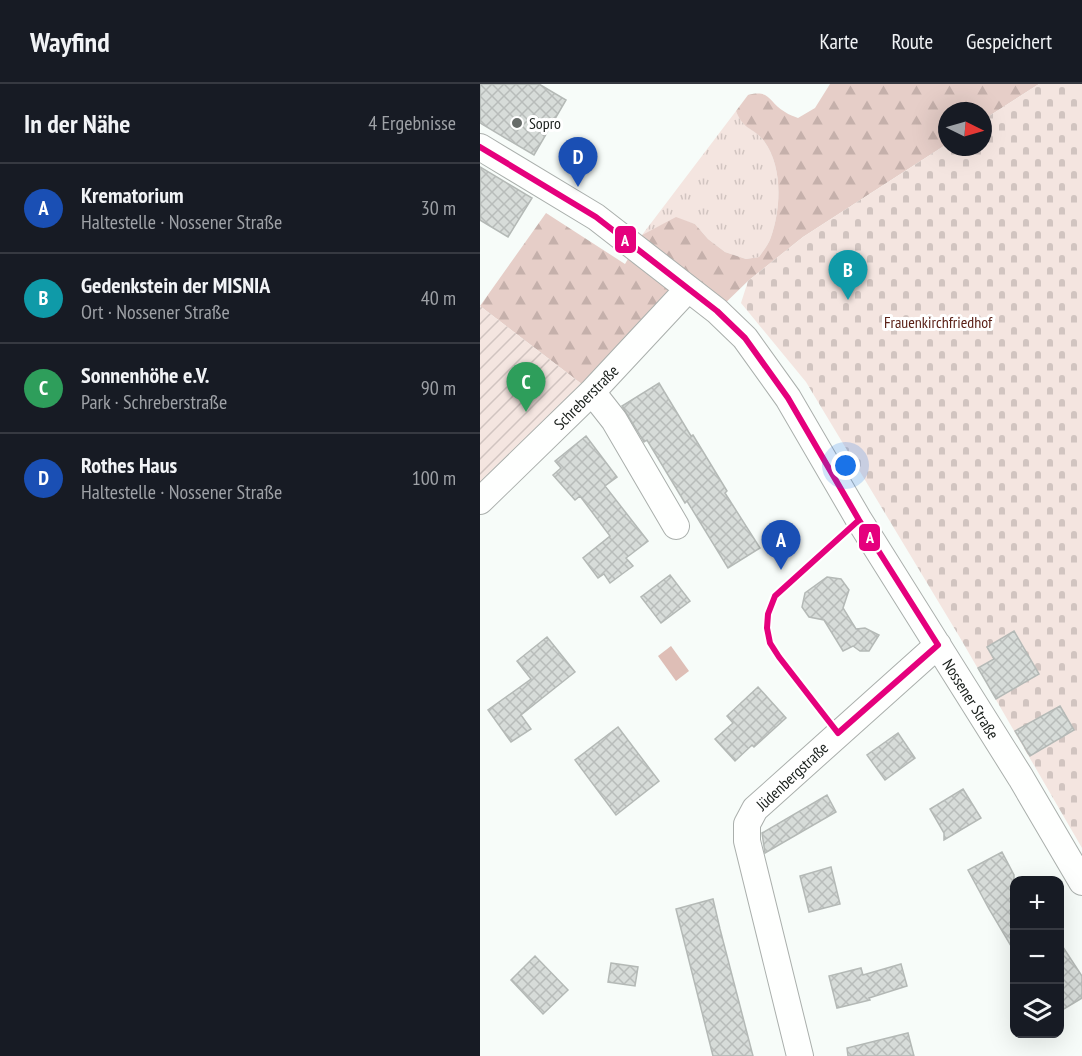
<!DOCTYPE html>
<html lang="de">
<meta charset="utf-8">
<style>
:root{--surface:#171b24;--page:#242831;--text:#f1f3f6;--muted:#9ea1a6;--line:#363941;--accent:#676c69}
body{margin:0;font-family:"PT Sans Narrow",sans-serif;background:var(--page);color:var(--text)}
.controls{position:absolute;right:18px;bottom:18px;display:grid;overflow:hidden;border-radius:12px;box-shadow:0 6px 24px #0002}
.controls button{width:54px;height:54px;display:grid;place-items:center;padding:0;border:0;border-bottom:2px solid var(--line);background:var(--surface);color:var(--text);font:30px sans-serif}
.compass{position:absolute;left:458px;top:18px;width:54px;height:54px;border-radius:50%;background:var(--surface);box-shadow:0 6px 24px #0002;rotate:95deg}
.you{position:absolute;left:366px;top:382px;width:21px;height:21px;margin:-15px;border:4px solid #fff;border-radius:50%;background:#1a73e8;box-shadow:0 0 0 9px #1a73e833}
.badge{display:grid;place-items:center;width:39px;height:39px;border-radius:50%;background:var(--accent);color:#fff;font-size:20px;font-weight:700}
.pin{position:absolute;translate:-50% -50px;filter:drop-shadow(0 2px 3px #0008)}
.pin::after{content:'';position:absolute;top:32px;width:21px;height:18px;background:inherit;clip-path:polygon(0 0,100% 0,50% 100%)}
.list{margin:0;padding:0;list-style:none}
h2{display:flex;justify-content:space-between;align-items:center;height:78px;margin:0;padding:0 24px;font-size:26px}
h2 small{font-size:20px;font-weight:400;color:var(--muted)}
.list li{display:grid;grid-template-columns:39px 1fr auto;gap:18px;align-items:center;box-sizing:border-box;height:90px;padding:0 24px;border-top:2px solid var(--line)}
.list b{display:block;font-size:22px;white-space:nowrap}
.list p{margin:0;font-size:20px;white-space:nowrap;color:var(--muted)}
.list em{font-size:20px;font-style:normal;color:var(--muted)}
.icon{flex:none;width:33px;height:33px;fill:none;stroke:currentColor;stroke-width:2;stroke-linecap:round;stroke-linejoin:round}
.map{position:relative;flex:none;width:602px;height:972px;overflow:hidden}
header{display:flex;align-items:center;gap:36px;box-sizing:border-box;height:84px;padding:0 30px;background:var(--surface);border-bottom:2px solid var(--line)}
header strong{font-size:28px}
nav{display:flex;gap:33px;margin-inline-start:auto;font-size:21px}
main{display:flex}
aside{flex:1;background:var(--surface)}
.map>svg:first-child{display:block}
</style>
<header>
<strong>Wayfind</strong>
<nav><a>Karte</a><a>Route</a><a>Gespeichert</a></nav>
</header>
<main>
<aside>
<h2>In der Nähe<small>4 Ergebnisse</small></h2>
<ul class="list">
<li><span class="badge" style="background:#1a4fb4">A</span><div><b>Krematorium</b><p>Haltestelle · Nossener Straße</p></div><em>30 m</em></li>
<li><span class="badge" style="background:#0f9aa8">B</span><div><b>Gedenkstein der MISNIA</b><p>Ort · Nossener Straße</p></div><em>40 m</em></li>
<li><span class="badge" style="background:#2e9e5b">C</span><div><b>Sonnenhöhe e.V.</b><p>Park · Schreberstraße</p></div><em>90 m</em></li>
<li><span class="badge" style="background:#1a4fb4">D</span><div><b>Rothes Haus</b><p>Haltestelle · Nossener Straße</p></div><em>100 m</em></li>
</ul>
</aside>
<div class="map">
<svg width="602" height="972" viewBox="0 0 602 972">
<defs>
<pattern id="grass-tufts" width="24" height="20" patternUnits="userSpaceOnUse" patternTransform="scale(1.5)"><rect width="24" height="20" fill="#f4e5e0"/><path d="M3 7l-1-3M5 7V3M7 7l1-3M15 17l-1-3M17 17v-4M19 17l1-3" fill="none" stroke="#d1c4c0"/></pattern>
<pattern id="forest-firs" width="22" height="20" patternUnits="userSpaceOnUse" patternTransform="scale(1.5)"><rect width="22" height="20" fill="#e6cec8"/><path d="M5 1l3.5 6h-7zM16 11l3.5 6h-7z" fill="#c5b0ab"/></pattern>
<pattern id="cemetery-stones" width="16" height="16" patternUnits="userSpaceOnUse" patternTransform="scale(1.5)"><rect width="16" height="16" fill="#f4e5e0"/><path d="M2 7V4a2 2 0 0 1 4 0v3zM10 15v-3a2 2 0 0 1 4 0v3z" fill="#d1c4c0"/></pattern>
<pattern id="garden-furrows" width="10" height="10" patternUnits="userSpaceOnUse" patternTransform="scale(1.5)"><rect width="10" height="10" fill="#f4e5e0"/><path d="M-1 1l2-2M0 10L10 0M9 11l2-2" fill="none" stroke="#d1c4c0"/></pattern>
<pattern id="building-cross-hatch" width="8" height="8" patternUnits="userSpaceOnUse" patternTransform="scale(1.5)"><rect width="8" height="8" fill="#d7dcd9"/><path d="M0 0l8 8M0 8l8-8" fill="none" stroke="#b8bcba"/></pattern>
</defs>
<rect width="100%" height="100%" fill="#f7fcf9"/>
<!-- grass -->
<path fill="url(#grass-tufts)" d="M256 27C264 46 274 44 284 57 303 83 301 124 291 153 289 160 283 167 279 173L266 175 245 168 228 155 215 140 196 134 162 151Z"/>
<!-- forest -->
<path fill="url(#forest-firs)" d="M350 0H559L503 36V27H467V60L323 153 268 197 237 227 209 205 112 308 0 222 66 129 145 180 162 151 196 133 215 140 228 155 245 168 266 175 279 173C283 167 289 160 291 153 301 124 303 83 284 57 274 44 263 46 256 27L268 11C291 5 288 18 305 28 309 31 314 32 318 34L335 24Z"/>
<!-- cemetery -->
<path fill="url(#cemetery-stones)" d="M559 0H602V764L479 552 326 298 261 219 268 197 323 153 467 60V63H503V36Z"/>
<!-- garden -->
<path fill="url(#garden-furrows)" d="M0 222 112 308 0 410Z"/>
<!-- water -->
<path fill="#debeb6" d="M191 562 209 587 196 597 178 572Z"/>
<!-- building -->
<path fill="url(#building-cross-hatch)" stroke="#b4b9b6" stroke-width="1.5" d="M0 0H59L86 16 54 71 0 39Z
M0 83 52 114 28 153 0 136Z
M179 299 211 352 213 351 247 407 245 409 280 464 248 484 207 417 205 419 167 356 164 358 142 322Z
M106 352 137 393 125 402 168 457 146 474 153 482 130 499 124 490 118 494 103 474 130 452 100 412 95 416 73 391 81 384 75 377Z
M190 491 210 517 181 539 161 513Z
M347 493 361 495 369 506 363 524 376 545 385 544 399 551 389 567H380L373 562 363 567 344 536 329 533 322 523 325 509Z
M534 547 559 590 516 615 498 584 514 575 507 563Z
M67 553 95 588 41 631 51 645 31 658 8 626 51 595 37 577Z
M278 603 306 634 274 663 272 661 255 677 235 655 253 639 247 632Z
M580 622 594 646 550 672 535 647Z
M138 643 179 697 136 731 95 676Z
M418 649 435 674 405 696 387 671Z
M483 705 501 734 464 756V749L450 725Z
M347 711 356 728 285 769 282 749Z
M522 768 534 791V867L509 825 488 786Z
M351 783 360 820 329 828 320 792Z
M233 815 240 845 273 972H233L196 825Z
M579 857 602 892V914L579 928Z
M55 872 88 906 63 930 31 896Z
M131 879 158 883 155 902 128 898Z
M421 880 427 902 389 914 390 916 357 924 349 892 381 884 383 891Z
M428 949 434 972H368L367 964Z"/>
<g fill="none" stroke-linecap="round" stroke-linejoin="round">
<!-- street casing -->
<g stroke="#aaafac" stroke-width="28">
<path id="street" d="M0 63 116 133 237 227 265 254 308 314 379 436 541 694 602 798
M112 308 134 336 196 442
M0 417 112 308 208 205
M320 972 267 757V740L275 725 458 561"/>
</g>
<!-- street -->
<use href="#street" stroke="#fefffe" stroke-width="26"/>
<!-- bus-1 casing -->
<g stroke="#fff" stroke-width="10">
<path id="bus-1" d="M0 63 116 133 237 227 265 254 308 314 379 436 458 561
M358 649 299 573 290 559 287 544 288 530 295 512 379 436
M358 649 458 561"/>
</g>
<!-- bus-1 -->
<use href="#bus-1" stroke="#e5007d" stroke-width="6"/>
</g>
<!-- markers -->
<circle fill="#676c69" stroke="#fff" stroke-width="2" cx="37" cy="39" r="6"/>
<g text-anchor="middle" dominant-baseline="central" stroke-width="6" stroke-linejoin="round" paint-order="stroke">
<!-- poi labels -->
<g font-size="16" fill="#191f1b" stroke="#fff" text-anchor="start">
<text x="49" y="39">Sopro</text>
</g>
<!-- park labels -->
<g font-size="16" fill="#5b2117" stroke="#fff">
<text x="458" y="238">Frauenkirchfriedhof</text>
</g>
<!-- street labels -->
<g font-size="16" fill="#191f1b" stroke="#fff">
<text transform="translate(106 313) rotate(-45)">Schreberstraße</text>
<text transform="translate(491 615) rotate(58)">Nossener Straße</text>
<text transform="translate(312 692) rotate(-43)">Jüdenbergstraße</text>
</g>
</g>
<g stroke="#fff" stroke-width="2">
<rect x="134" y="141" width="23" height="29" rx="6" fill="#e5007d"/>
<rect x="378" y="439" width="23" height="29" rx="6" fill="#e5007d"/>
</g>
<g font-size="16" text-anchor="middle" font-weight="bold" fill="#fff">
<text x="145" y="162">A</text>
<text x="390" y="459">A</text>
</g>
</svg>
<div class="controls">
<button>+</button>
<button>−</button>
<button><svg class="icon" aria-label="layers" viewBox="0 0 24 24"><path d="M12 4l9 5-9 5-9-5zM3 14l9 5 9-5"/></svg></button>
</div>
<svg class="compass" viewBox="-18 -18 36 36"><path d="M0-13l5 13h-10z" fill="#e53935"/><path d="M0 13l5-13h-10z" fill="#9ea1a6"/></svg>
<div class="you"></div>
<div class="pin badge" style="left:301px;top:486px;background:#1a4fb4">A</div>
<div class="pin badge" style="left:368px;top:216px;background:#0f9aa8">B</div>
<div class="pin badge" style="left:46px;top:328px;background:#2e9e5b">C</div>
<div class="pin badge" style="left:98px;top:103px;background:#1a4fb4">D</div>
</div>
</main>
